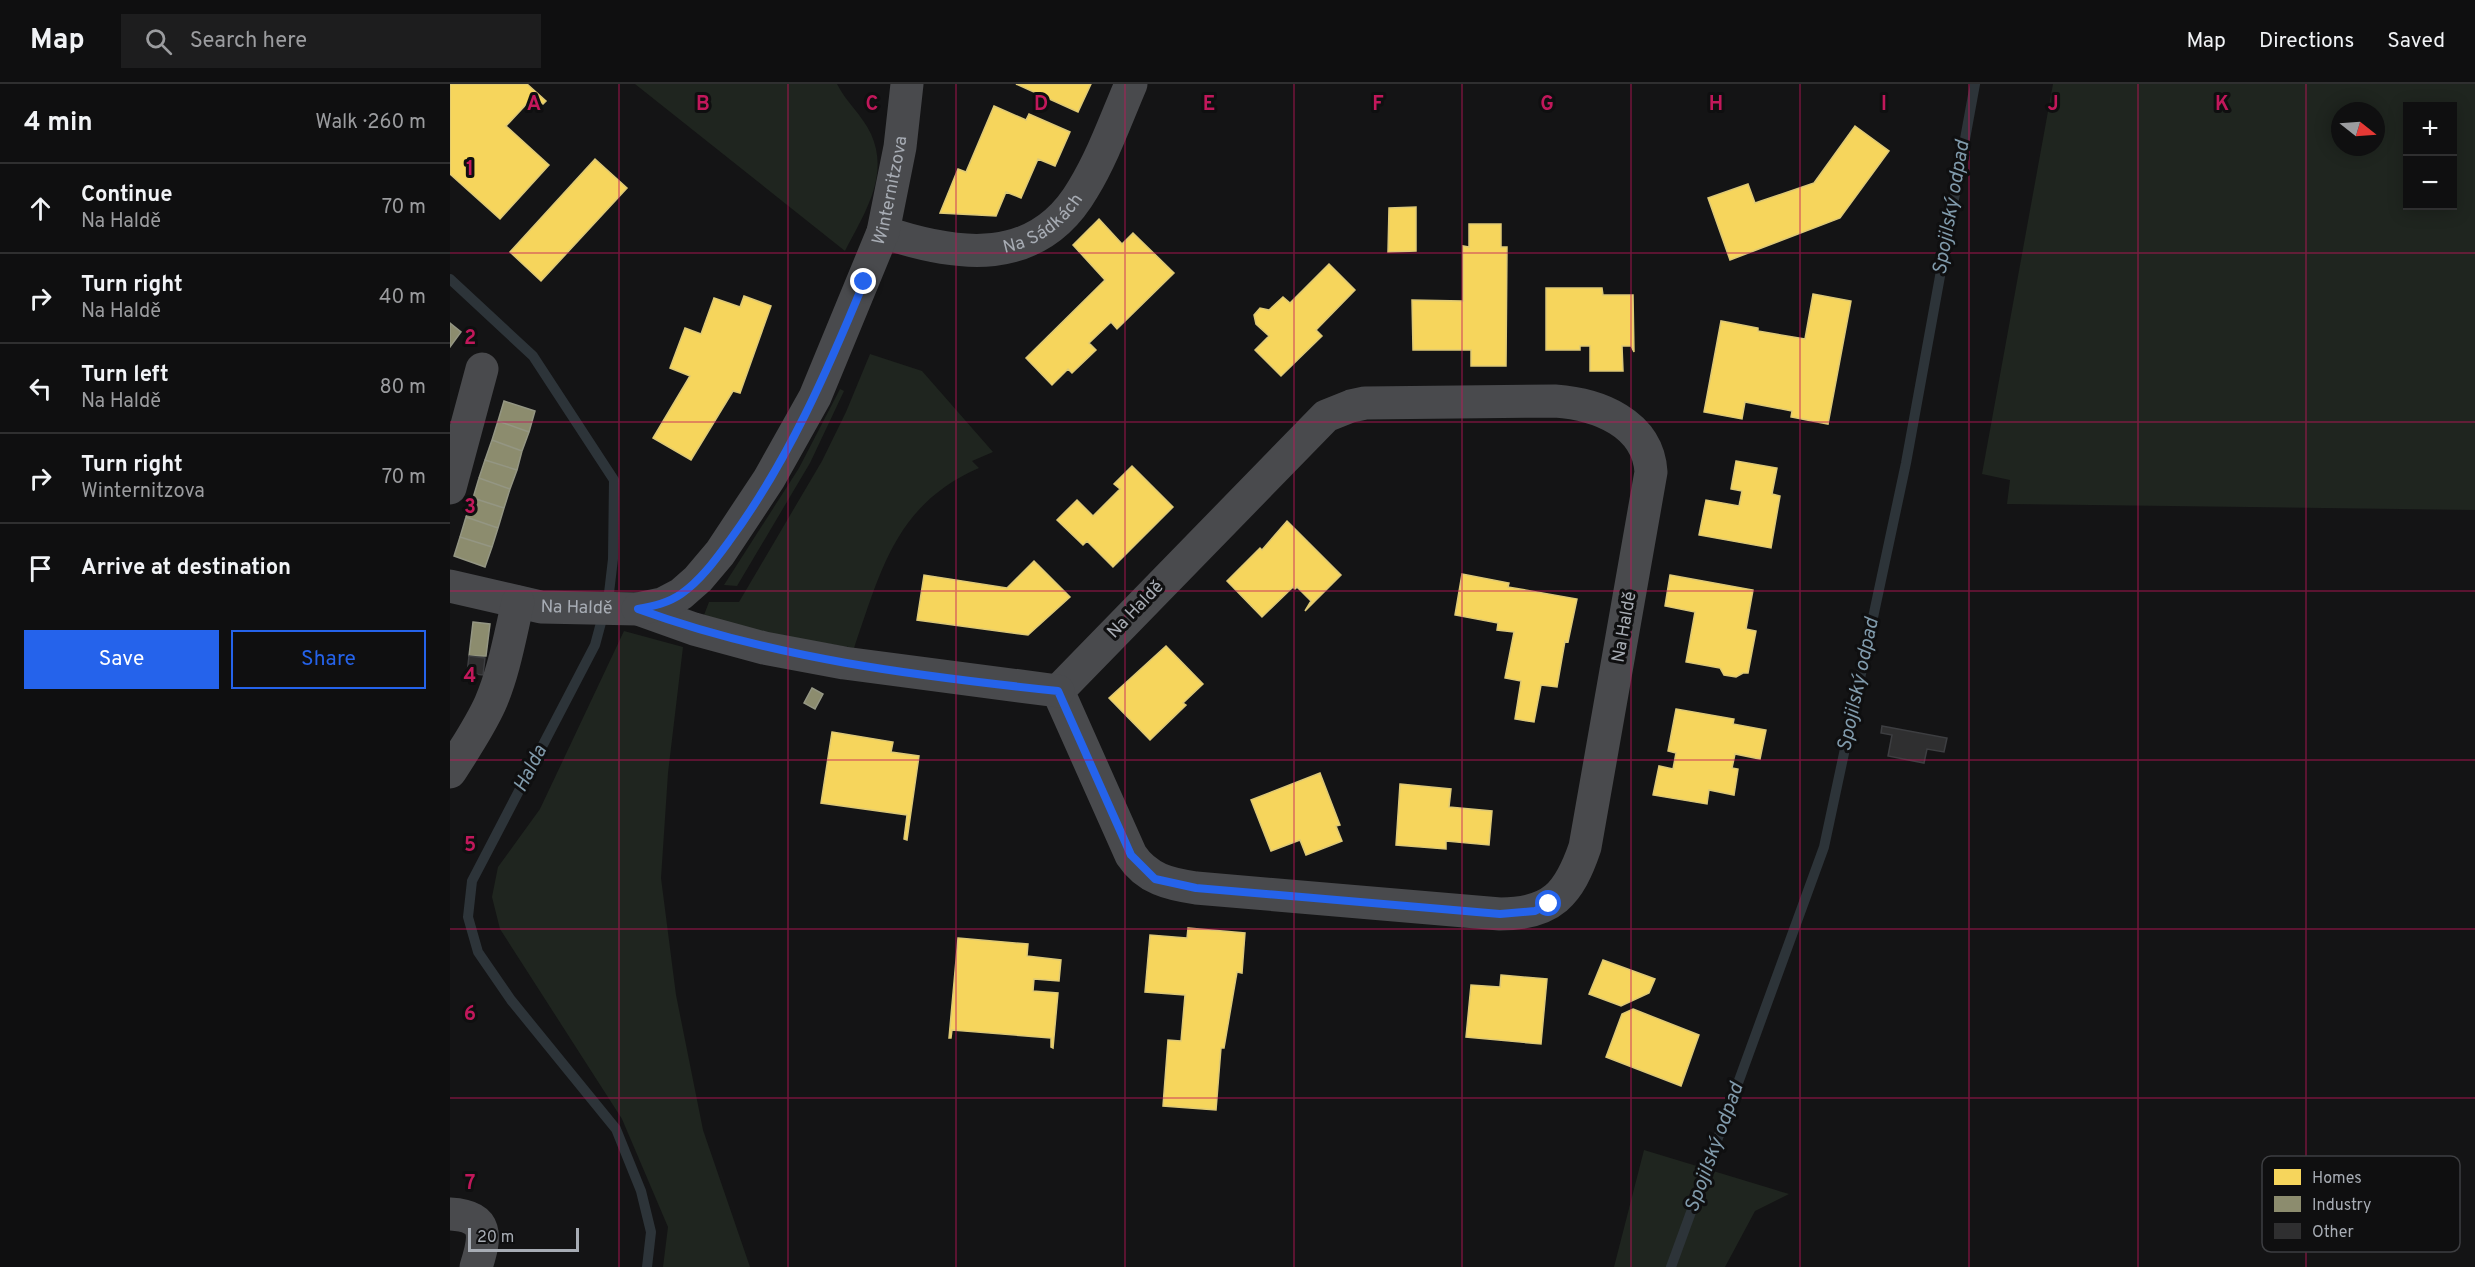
<!DOCTYPE html>
<meta charset="utf-8">
<style>
:root{--surface:#0f0f10;--page:#1d1d1e;--text:#f1f3f6;--muted:#9b9c9f;--line:#2f2f30;--accent:#2563eb}
body{margin:0;font-family:Overpass,sans-serif;background:var(--page);color:var(--text)}
.controls{position:absolute;right:18px;top:18px;display:grid;overflow:hidden;border-radius:0px;box-shadow:0 3px 15px #0003}
.controls button{width:54px;height:54px;display:grid;place-items:center;padding:0;border:0;border-bottom:2px solid var(--line);background:var(--surface);color:var(--text);font:30px sans-serif}
.compass{position:absolute;left:1881px;top:18px;width:54px;height:54px;border-radius:50%;background:var(--surface);box-shadow:0 3px 15px #0003;rotate:107deg}
.scale{position:absolute;left:18px;bottom:15px;width:111px;box-sizing:border-box;padding-left:6px;border:3px solid #a7acb4;border-top:0;font-size:16px;line-height:21px;white-space:nowrap;color:#a7acb4;-webkit-text-stroke:4px #0f0f10;paint-order:stroke}
.stop{position:absolute;width:18px;height:18px;margin:-14px;border:4px solid #2563eb;border-radius:50%;background:#fff}
.stop.end{background:#2563eb;border-color:#fff;box-shadow:0 2px 6px #0008}
.list{margin:0;padding:0;list-style:none}
h2{display:flex;justify-content:space-between;align-items:center;height:78px;margin:0;padding:0 24px;font-size:26px}
h2 small{font-size:20px;font-weight:400;color:var(--muted)}
.list li{display:grid;grid-template-columns:39px 1fr auto;gap:18px;align-items:center;box-sizing:border-box;height:90px;padding:0 24px;border-top:2px solid var(--line)}
.list b{display:block;font-size:22px;white-space:nowrap}
.list p{margin:0;font-size:20px;white-space:nowrap;color:var(--muted)}
.list em{font-size:20px;font-style:normal;color:var(--muted)}
.actions{display:flex;gap:12px;padding:18px 24px}
.actions a{flex:1;padding:14px 0;border:2px solid var(--accent);border-radius:0px;text-align:center;font-size:21px;color:var(--accent)}
.actions .main{background:var(--accent);color:#fff}
.icon{flex:none;width:33px;height:33px;fill:none;stroke:currentColor;stroke-width:2;stroke-linecap:round;stroke-linejoin:round}
.map{position:relative;flex:none;width:2025px;height:1183px;overflow:hidden}
header{display:flex;align-items:center;gap:36px;box-sizing:border-box;height:84px;padding:0 30px;background:var(--surface);border-bottom:2px solid var(--line)}
header strong{font-size:28px}
nav{display:flex;gap:33px;margin-inline-start:auto;font-size:21px}
.search{width:420px;height:54px;background:var(--page);display:flex;align-items:center;gap:15px;box-sizing:border-box;padding:0 21px;border-radius:0px;color:var(--muted);font-size:22px}
main{display:flex}
aside{flex:1;background:var(--surface)}
.map>svg:first-child{display:block}
</style>
<header>
<strong>Map</strong>
<div class="search"><svg class="icon" aria-label="search" viewBox="0 0 24 24"><circle cx="10" cy="10" r="6"/><path d="M15 15l6 6"/></svg>Search here</div>
<nav><a>Map</a><a>Directions</a><a>Saved</a></nav>
</header>
<main>
<aside>
<h2>4 min<small>Walk · 260 m</small></h2>
<ul class="list">
<li><svg class="icon" aria-label="ahead" viewBox="0 0 24 24"><path d="M12 20V5M6 11l6-6 6 6"/></svg><div><b>Continue</b><p>Na Haldě</p></div><em>70 m</em></li>
<li><svg class="icon" aria-label="right" viewBox="0 0 24 24"><path d="M7 20v-9h11M14 6l5 5-5 5"/></svg><div><b>Turn right</b><p>Na Haldě</p></div><em>40 m</em></li>
<li><svg class="icon" aria-label="left" viewBox="0 0 24 24"><path d="M17 20v-9H6M10 6l-5 5 5 5"/></svg><div><b>Turn left</b><p>Na Haldě</p></div><em>80 m</em></li>
<li><svg class="icon" aria-label="right" viewBox="0 0 24 24"><path d="M7 20v-9h11M14 6l5 5-5 5"/></svg><div><b>Turn right</b><p>Winternitzova</p></div><em>70 m</em></li>
<li><svg class="icon" aria-label="arrive" viewBox="0 0 24 24"><path d="M6 21V4h12l-3 4 3 4H6"/></svg><div><b>Arrive at destination</b></div></li>
</ul>
<div class="actions"><a class="main">Save</a><a>Share</a></div>
</aside>
<div class="map">
<svg width="2025" height="1183" viewBox="0 0 2025 1183">
<rect width="100%" height="100%" fill="#141415"/>
<!-- green -->
<path fill="#1f251f" fill-rule="evenodd" d="M185 0H387C396 18 413 32 421 50 440 92 414 130 395 167Z
M1603 0H2025V426L1557 420 1560 396 1532 390ZM1958 22H2002V122H1958ZM1890 27H1926V63H1890Z
M420 270 472 287 543 368 522 377 529 384C446 420 431 486 404 564L308 548 254 531 259 518H289L372 377 396 328Z
M390 305 394 307 360 379 287 502 274 501 349 384Z
M174 547 233 563 218 689 211 794 226 911 253 1046 300 1183H213L218 1143 172 1035 50 845 42 813 48 783 90 725Z
M1194 1066 1339 1110 1305 1127 1275 1183H1164Z"/>
<!-- homes -->
<path fill="#f6d55c" stroke="#dec976" stroke-width="1.5" d="M0 0H77L96 17 93 20 84 12 56 42 99 81 50 135 0 90Z
M566 0H641L628 28Z
M544 22 576 36 579 30 620 48 605 82 588 75 571 114 556 108 546 132 490 129 508 85 516 88Z
M1405 42 1439 67 1390 134 1280 176 1258 114 1298 100 1305 119 1364 99Z
M145 75 177 104 91 197 60 168Z
M966 123V167L938 168 939 124Z
M649 135 672 160 683 149 724 189 667 245 661 238 639 259 646 266 622 289 618 285 602 301 576 274 655 196 623 161Z
M1019 140H1051V163H1057L1056 282H1021V266H963L962 216 1013 217V162L1019 163Z
M879 180 905 206 866 246 872 252 831 292 805 266 819 252 806 240 804 231 810 224 819 226 833 213 840 219Z
M1096 204H1152L1153 211H1183L1184 268 1181 262H1172L1173 287H1140V262H1130V266H1096Z
M1363 210 1401 217 1378 340 1341 333 1342 327 1295 318 1292 335 1254 328 1271 237 1308 244V247L1355 255Z
M294 212 321 222 290 309 283 307 241 376 203 354 240 292 220 284 235 244 251 250 264 214 290 223Z
M1286 377 1327 384 1322 410 1330 412 1321 464 1249 451 1256 416 1289 422 1292 407 1281 405Z
M682 382 723 423 663 483 637 457 633 461 607 436 627 416 643 432 670 405 664 400Z
M837 437 891 491 855 527 861 517 847 503 845 505 843 503 812 533 777 497 810 464 812 466Z
M584 477 620 513 578 551 467 536 474 491 557 504Z
M1012 490 1059 499 1058 503 1127 515 1118 558 1115 557 1107 603 1091 601 1084 638 1065 635 1071 597 1055 594 1064 548 1047 546 1048 539 1005 531Z
M1220 491 1303 506 1296 545 1306 547 1298 589H1293L1286 593 1274 591 1270 584 1236 578 1245 528 1215 522Z
M716 562 753 600 733 619 736 621 700 656 659 614Z
M1226 625 1284 635 1283 640 1316 646 1310 675 1285 670 1282 684 1288 685 1284 711 1259 706 1257 720 1203 711 1209 682 1223 685 1226 669 1218 667Z
M382 648 443 658 441 668 469 672 457 756 454 755 457 731 371 719Z
M870 689 890 741 886 742 892 757 856 771 850 756 821 767 801 716Z
M950 700 1001 705 999 723 1042 727 1039 761 996 757V765L946 761Z
M738 844 795 849 792 889 787 888 774 964H771L766 1026 713 1022 718 956 731 957 735 911 695 908 700 851 737 854Z
M508 854 578 860 577 872 611 876 609 897 584 895 583 907 608 909 603 964 601 963V954L502 946 501 954H499Z
M1153 876 1205 895 1199 909 1171 922 1139 910Z
M1051 891 1097 895 1091 960 1016 953 1021 901 1050 903Z
M1183 925 1249 951 1231 1002 1156 973 1172 930Z"/>
<!-- industry -->
<path fill="#8c8c6e" stroke="#949683" stroke-width="1.5" d="M0 239 11 248 0 263Z
M54 317 85 327 79 348 48 337Z
M48 337 79 348 72 367 42 356Z
M42 356 72 367 67 386 35 376Z
M35 376 67 386 60 405 29 394Z
M29 394 60 405 54 424 23 414Z
M23 414 54 424 48 444 16 433Z
M16 433 48 444 42 463 10 453Z
M10 453 42 463 35 483 4 472Z
M23 538 40 540 36 572H19Z
M362 604 373 610 365 625 354 619Z"/>
<g fill="none" stroke-linecap="round" stroke-linejoin="round">
<!-- stream -->
<path stroke="#2d3439" stroke-width="10" d="M0 195 83 272 164 396 163 475 159 509 145 561 22 797 18 833 28 868 61 916 166 1045 191 1107 201 1148 197 1183
M1221 1183 1374 763 1456 379 1525 0"/>
</g>
<!-- building -->
<path fill="#2f2f30" stroke="#3d3e41" stroke-width="1.5" d="M19 572 35 574 33 591 17 589Z
M1432 642 1497 654 1494 668 1477 665 1474 679 1438 672 1442 651 1431 649Z"/>
<g fill="none" stroke-linecap="round" stroke-linejoin="round">
<!-- minor -->
<g stroke="#494a4d" stroke-width="33">
<path id="s1" d="M433 148C507 173 587 184 633 105 653 72 666 35 681 0"/>
<path d="M1105 317C1148 320 1198 339 1201 388L1135 763C1119 810 1102 830 1050 830L746 804C719 800 697 795 681 771L608 607 876 332 901 322 915 319Z"/>
<path d="M0 404 32 285"/>
<path id="s2" d="M0 502 91 523 188 525 244 545 314 564 394 579 608 607"/>
<path id="s3" d="M188 525 212 520 231 510 248 495 270 469 319 395 365 313 433 148 450 63 457 0"/>
<path d="M0 688C14 666 29 644 40 620 54 588 60 552 68 518"/>
<path d="M0 1130C39 1132 36 1152 26 1183"/>
</g>
</g>
<g fill="none" stroke-linecap="round" stroke-linejoin="round">
<!-- route -->
<path stroke="#2563eb" stroke-width="8" d="M414 198C377 288 338 377 280 456 266 475 251 496 231 510 218 519 204 522 188 525 322 574 466 592 608 607L681 771 705 795 746 804 1050 830 1085 827 1099 820"/>
</g>
<!-- grid -->
<path fill="none" stroke="#c2185b" stroke-width="1.5" stroke-opacity="0.55" d="M169 0V1183M338 0V1183M506 0V1183M675 0V1183M844 0V1183M1012 0V1183M1181 0V1183M1350 0V1183M1519 0V1183M1688 0V1183M1856 0V1183M0 169H2025M0 338H2025M0 507H2025M0 676H2025M0 845H2025M0 1014H2025"/>
<g text-anchor="middle" dominant-baseline="central" stroke-width="6" stroke-linejoin="round" paint-order="stroke">
<!-- street labels -->
<g font-size="18" fill="#a7acb4" stroke="#0f0f10">
<text stroke="none"><textPath href="#s3" startOffset="506">Winternitzova</textPath></text>
<text stroke="none"><textPath href="#s1" startOffset="170">Na Sádkách</textPath></text>
<text stroke="none"><textPath href="#s2" startOffset="129">Na Haldě</textPath></text>
<text transform="translate(686 526) rotate(-46)">Na Haldě</text>
<text transform="translate(1175 543) rotate(-80)">Na Haldě</text>
</g>
<!-- water labels -->
<g font-size="20" font-style="italic" fill="#819bac" stroke="#0f0f10">
<text transform="translate(1502 124) rotate(-80)">Spojilský odpad</text>
<text transform="translate(1409 601) rotate(-78)">Spojilský odpad</text>
<text transform="translate(81 685) rotate(-63)">Halda</text>
<text transform="translate(1265 1064) rotate(-70)">Spojilský odpad</text>
</g>
</g>
<!-- legend -->
<rect x="1812" y="1072" width="198" height="96" rx="9" fill="#0f0f10" stroke="#3d3e41" stroke-width="1.5"/>
<rect x="1824" y="1085" width="27" height="16" fill="#f6d55c"/>
<rect x="1824" y="1112" width="27" height="16" fill="#8c8c6e"/>
<rect x="1824" y="1139" width="27" height="16" fill="#2f2f30"/>
<g font-size="16" fill="#a7acb4">
<text x="1862" y="1099">Homes</text>
<text x="1862" y="1126">Industry</text>
<text x="1862" y="1153">Other</text>
</g>
<g font-size="20" text-anchor="middle" font-weight="bold" fill="#c2185b" stroke="#0f0f10" stroke-width="6" stroke-linejoin="round" paint-order="stroke">
<text x="84" y="26">A</text>
<text x="253" y="26">B</text>
<text x="422" y="26">C</text>
<text x="591" y="26">D</text>
<text x="759" y="26">E</text>
<text x="928" y="26">F</text>
<text x="1097" y="26">G</text>
<text x="1266" y="26">H</text>
<text x="1434" y="26">I</text>
<text x="1603" y="26">J</text>
<text x="1772" y="26">K</text>
<text x="20" y="91">1</text>
<text x="20" y="260">2</text>
<text x="20" y="429">3</text>
<text x="20" y="598">4</text>
<text x="20" y="767">5</text>
<text x="20" y="936">6</text>
<text x="20" y="1105">7</text>
</g>
</svg>
<div class="controls">
<button>+</button>
<button>−</button>
</div>
<svg class="compass" viewBox="-18 -18 36 36"><path d="M0-13l5 13h-10z" fill="#e53935"/><path d="M0 13l5-13h-10z" fill="#9b9c9f"/></svg>
<div class="scale">20 m</div>
<div class="stop" style="left:1099px;top:820px"></div>
<div class="stop end" style="left:414px;top:198px"></div>
</div>
</main>
